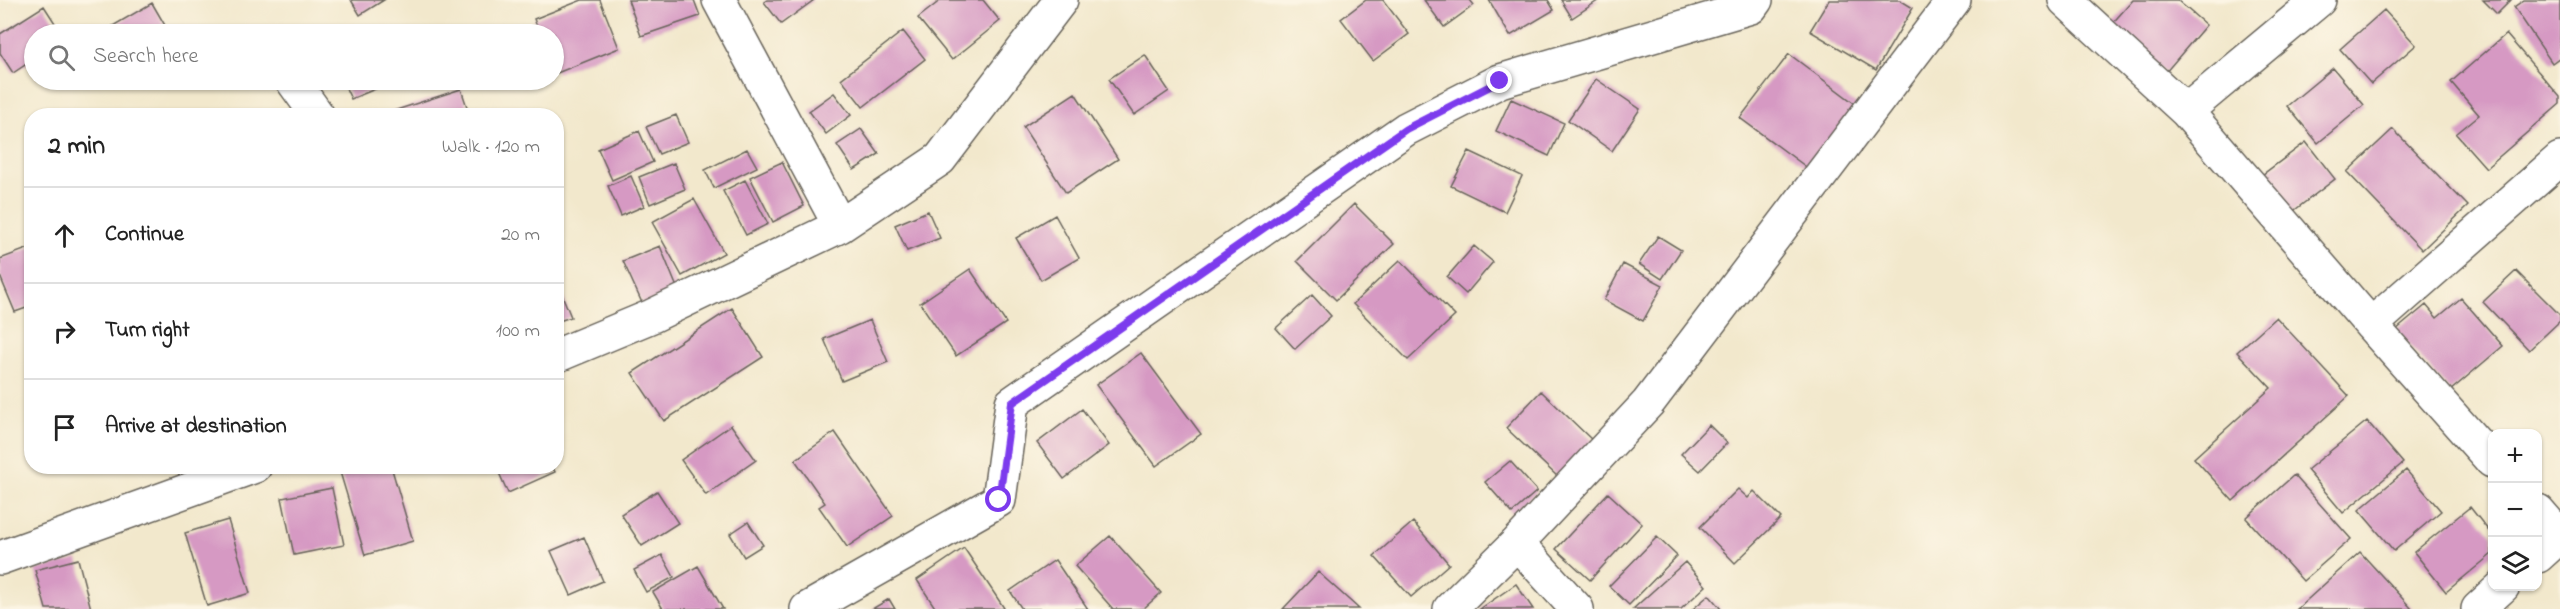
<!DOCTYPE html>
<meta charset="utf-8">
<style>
:root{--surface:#fff;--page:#f6f6f6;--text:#222;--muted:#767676;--line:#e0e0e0}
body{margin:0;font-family:"Indie Flower",sans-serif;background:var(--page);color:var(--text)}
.controls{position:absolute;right:18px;bottom:18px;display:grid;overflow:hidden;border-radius:12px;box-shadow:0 2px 4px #0004}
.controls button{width:54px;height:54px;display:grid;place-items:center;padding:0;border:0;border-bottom:2px solid var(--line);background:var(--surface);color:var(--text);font:30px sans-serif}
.stop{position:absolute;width:18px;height:18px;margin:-14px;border:4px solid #7c3aed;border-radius:50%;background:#fff}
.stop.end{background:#7c3aed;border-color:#fff;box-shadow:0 2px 6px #0008}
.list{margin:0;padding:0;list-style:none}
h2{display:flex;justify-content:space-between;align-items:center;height:78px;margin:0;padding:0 24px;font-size:26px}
h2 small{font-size:20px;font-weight:400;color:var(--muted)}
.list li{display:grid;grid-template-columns:39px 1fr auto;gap:18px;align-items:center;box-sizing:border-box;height:96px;padding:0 24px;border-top:2px solid var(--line)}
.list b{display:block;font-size:22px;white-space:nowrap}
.list em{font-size:20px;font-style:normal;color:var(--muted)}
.icon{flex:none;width:33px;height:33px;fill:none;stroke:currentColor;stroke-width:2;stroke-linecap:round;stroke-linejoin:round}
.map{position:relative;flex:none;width:2560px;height:609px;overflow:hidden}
.search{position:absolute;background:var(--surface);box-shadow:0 2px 4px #0004;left:24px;top:24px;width:540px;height:66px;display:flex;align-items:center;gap:15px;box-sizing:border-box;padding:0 21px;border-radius:33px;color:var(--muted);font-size:22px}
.panel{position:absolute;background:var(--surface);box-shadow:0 2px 4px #0004;left:24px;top:108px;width:540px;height:366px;border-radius:24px}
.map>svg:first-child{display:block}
</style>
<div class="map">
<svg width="2560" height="609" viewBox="0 0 2560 609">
<rect width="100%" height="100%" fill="#fcf5e5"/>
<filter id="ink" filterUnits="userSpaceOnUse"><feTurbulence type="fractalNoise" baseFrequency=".0167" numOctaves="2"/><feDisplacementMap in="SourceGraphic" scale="12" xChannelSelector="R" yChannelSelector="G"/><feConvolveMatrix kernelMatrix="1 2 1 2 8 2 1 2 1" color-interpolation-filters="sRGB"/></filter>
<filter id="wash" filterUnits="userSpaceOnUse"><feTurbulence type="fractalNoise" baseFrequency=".008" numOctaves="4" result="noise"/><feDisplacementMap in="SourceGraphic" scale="24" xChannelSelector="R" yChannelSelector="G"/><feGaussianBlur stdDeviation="1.35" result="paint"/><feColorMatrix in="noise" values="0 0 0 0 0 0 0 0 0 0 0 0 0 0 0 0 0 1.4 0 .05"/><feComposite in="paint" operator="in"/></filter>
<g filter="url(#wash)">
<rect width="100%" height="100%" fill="#f2e8cc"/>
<g id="blocks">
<!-- building -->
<path fill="#d699c3" d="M351 0H384L360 15Z
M582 0H600L619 48 557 73 554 66V34H540L534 19Z
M628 0H694L700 16 641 36Z
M767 0H814L781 24 764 2Z
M941 0H983L1000 21 952 60 918 18Z
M1366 0H1383L1409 34 1373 61 1341 19Z
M1424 0H1470L1474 5 1444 27Z
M1489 0H1548L1554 10 1510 36Z
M1561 0H1599L1572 18Z
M1829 0H1900L1913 8 1876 70 1810 31Z
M2133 0H2177L2206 25 2165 73 2110 26Z
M2483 0H2511L2497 14Z
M2524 0H2560V57L2552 63 2514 7Z
M152 3 170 34H99Z
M44 6 62 34H34V59L13 73 0 53V34Z
M2384 10 2416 45 2371 84 2340 49Z
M903 31 925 59 863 107 841 79Z
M2506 34 2560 97V104L2486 168 2456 134 2479 115 2451 82Z
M1789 54 1858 106 1809 169 1740 118Z
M1145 55 1169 91 1134 115 1109 79Z
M2333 68 2364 105 2318 143 2287 106Z
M1596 79 1640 109 1612 151 1568 120Z
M342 80H397L351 99Z
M461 89 470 116H381V115Z
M834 93 851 115 826 134 809 111Z
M1075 93 1118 159 1066 193 1023 127Z
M1511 99 1564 123 1549 156 1496 131Z
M676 115 688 142 659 154 646 127Z
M861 129 879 154 854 170 837 145Z
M2393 129 2468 206 2422 250 2347 172Z
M639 131 653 162 612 180 598 149Z
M2306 142 2335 179 2283 219 2254 181Z
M747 149 757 167 714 188 705 170Z
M1469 151 1522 176 1505 212 1451 186Z
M782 162 804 206 773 222 750 177Z
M674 163 685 189 650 204 639 177Z
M631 176 644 206 621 216 608 186Z
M745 180 768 224 746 235 723 191Z
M694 199 724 253 682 276 652 222Z
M1354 204 1394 244 1336 300 1297 261Z
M928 211 940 238 907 251 895 225Z
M1055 215 1079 258 1041 280 1016 238Z
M1658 236 1681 250 1662 279 1639 264Z
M660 246 678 290 643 305 623 261Z
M1474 246 1493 262 1466 294 1447 277Z
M32 247V306L15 312 0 276V259Z
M1400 260 1455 316 1408 360 1353 304Z
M1623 264 1663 285 1643 321 1604 300Z
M970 269 1006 323 956 356 920 303Z
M2516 271 2560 315V321L2529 350 2483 302Z
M556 280 571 317 556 322Z
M1312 295 1331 316 1295 349 1276 328Z
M2461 298 2503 346 2450 391 2396 330 2426 305 2437 318Z
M732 308 763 357 664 421 632 373Z
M2276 317 2349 396 2233 501 2194 458 2271 388 2237 352Z
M870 320 888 362 842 381 824 339Z
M1141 353 1201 434 1156 466 1096 385Z
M1541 391 1593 441 1558 477 1506 428Z
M1082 409 1109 445 1064 479 1037 443Z
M2367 421 2403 463 2343 513 2307 470Z
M731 425 756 460 706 495 681 460Z
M1709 425 1727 443 1700 471 1681 454Z
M835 432 893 516 847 547 819 507 825 503 795 460Z
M1510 461 1537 491 1512 513 1485 482Z
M360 466H391L413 541 365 555 340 472Z
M496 466H552L555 472 508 493Z
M2406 470 2441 511 2394 551 2359 510Z
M2294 475 2351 539 2303 581 2246 518Z
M332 488 344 545 294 555 282 498Z
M1738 489 1748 498 1754 491 1781 518 1735 563 1700 527Z
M657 491 678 523 642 546 621 514Z
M1608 493 1642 524 1590 580 1556 549Z
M2470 507 2492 535V554L2446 592 2414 552Z
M228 520 250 593 207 606 185 533Z
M748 522 763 545 744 557 730 534Z
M1413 522 1449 564 1411 597 1374 556Z
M1110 536 1161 593 1143 609H1113L1075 566Z
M584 537 603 581 571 595 551 551Z
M1657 537 1677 556 1629 605 1609 586Z
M964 548 1004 608 1002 609H936L917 580Z
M2360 552 2412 609H2297Z
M662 555 674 577 646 592 634 570Z
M78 559 91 609H46L35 570Z
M1055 560 1088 609H1022L1010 591Z
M1685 562 1706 586 1681 609H1633Z
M698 566 723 609H663L653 592Z
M1318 572 1359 609H1283Z
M1516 584 1533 609H1480Z
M1709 595 1721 609H1693Z
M889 599 895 609H872Z"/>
</g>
</g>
<g filter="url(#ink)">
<use href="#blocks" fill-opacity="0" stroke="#67635a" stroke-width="1.5"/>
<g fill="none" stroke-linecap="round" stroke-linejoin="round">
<!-- minor casing -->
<g stroke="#67635a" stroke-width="36">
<path id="minor" d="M719 0 840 226
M2065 0 2186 111 2371 325 2492 461
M292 80 318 116
M2186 111 2319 0
M2371 325 2560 159
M556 356 652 316 840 226 940 159 1061 0
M2538 511 2560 536
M1517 543 1577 609
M2538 556 2560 536
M0 558 255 466
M807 609 999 500 1012 403 1406 129 1500 81 1751 7 1756 0
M1450 609 1517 543 1648 403 1954 0
M2478 609 2503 586"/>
</g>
<!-- minor -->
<use href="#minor" stroke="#fff" stroke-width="33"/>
</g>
</g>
<g fill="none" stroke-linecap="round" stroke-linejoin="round" filter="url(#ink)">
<!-- route -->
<path stroke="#7c3aed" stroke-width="8" d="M999 500 1012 403 1406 129 1500 81"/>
</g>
</svg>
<div class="controls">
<button>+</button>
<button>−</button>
<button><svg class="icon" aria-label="layers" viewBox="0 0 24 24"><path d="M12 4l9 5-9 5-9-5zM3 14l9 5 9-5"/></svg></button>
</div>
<div class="stop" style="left:999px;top:500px"></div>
<div class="stop end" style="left:1500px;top:81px"></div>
<div class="search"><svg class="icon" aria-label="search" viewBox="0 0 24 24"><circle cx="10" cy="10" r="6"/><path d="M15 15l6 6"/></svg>Search here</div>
<section class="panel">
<h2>2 min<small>Walk · 120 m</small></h2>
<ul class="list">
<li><svg class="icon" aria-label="ahead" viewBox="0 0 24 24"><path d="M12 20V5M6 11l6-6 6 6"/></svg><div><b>Continue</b></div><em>20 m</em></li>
<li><svg class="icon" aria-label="right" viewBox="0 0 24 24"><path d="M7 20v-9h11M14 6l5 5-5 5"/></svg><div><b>Turn right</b></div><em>100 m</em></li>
<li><svg class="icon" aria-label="arrive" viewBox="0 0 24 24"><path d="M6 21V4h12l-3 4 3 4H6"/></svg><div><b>Arrive at destination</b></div></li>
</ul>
</section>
</div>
